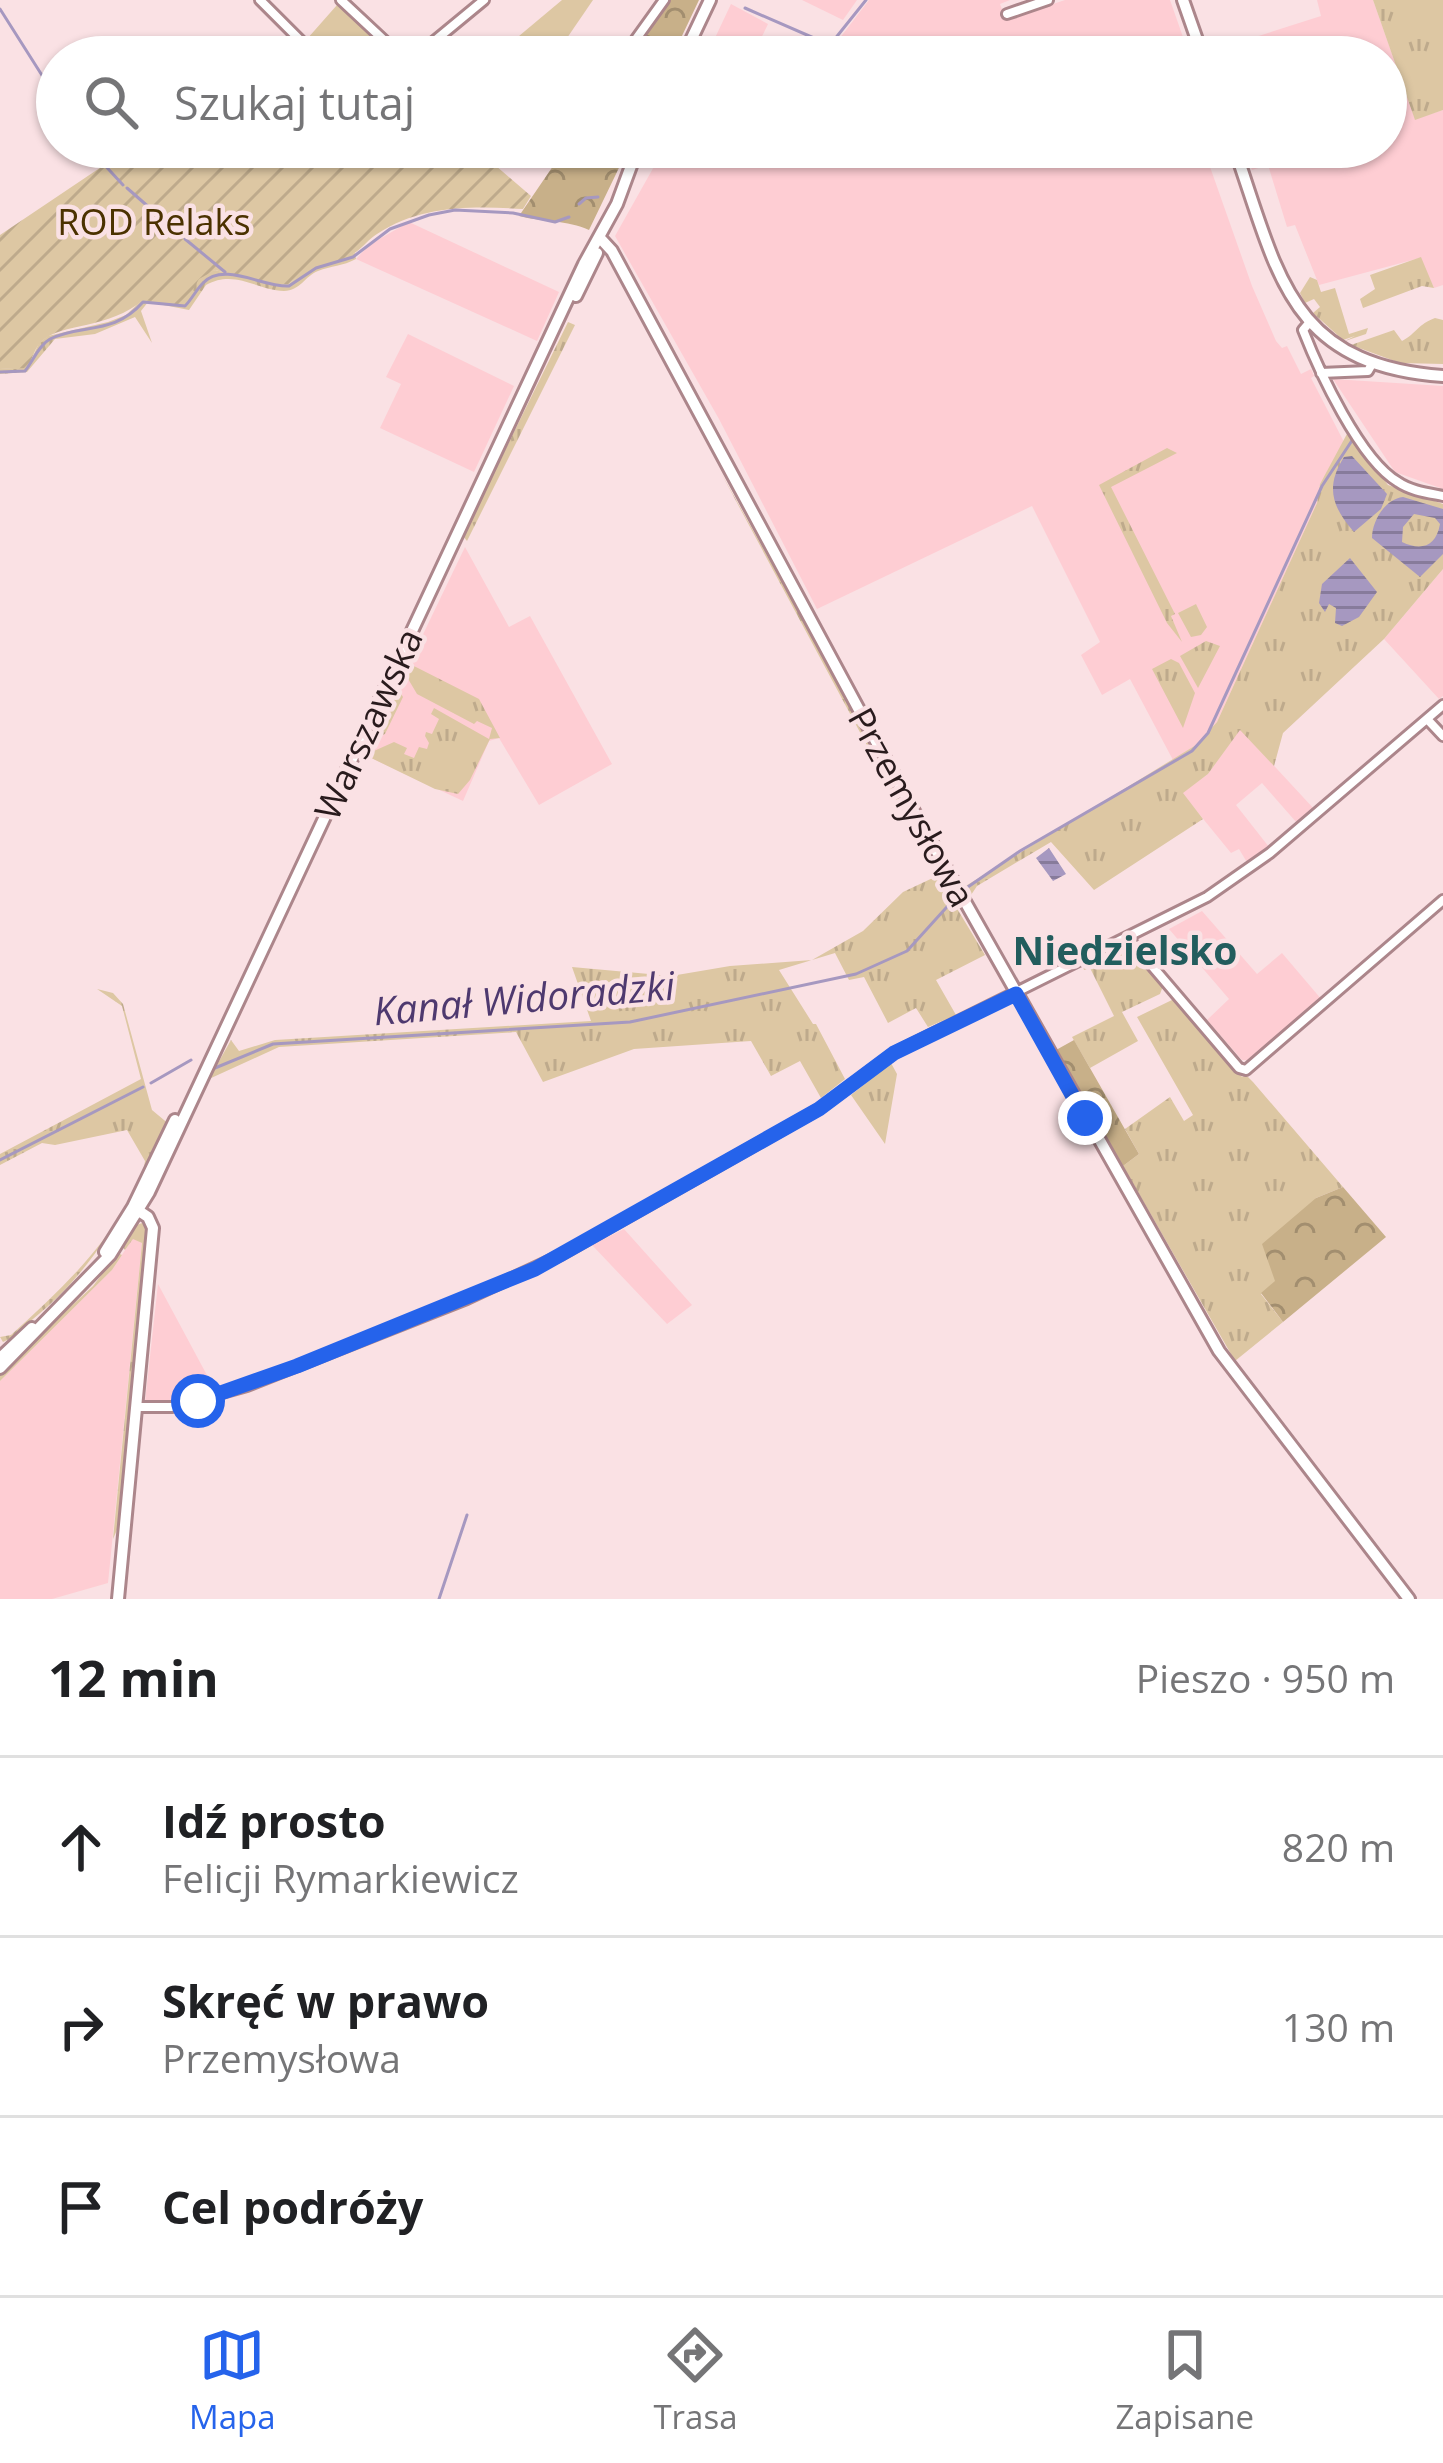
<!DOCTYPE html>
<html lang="pl">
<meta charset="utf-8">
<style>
:root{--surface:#fff;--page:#f6f6f6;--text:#202124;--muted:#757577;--line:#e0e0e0;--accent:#2563eb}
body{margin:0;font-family:"Open Sans",sans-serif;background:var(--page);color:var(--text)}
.stop{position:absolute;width:36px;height:36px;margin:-27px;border:9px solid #2563eb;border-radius:50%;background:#fff}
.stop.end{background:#2563eb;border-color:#fff;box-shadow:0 3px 12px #0008}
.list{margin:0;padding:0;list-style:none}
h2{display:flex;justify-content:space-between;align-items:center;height:156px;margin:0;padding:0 48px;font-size:51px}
h2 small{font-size:39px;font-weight:400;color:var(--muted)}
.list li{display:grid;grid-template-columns:78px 1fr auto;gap:36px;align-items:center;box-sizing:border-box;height:180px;padding:0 48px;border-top:3px solid var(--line)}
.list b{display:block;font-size:45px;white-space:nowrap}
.list p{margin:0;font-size:39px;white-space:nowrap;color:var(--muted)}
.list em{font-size:39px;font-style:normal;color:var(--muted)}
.icon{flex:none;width:66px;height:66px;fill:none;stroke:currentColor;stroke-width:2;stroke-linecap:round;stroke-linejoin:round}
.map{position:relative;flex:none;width:1443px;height:1599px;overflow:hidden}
.search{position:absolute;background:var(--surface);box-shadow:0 3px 9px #0004;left:36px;right:36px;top:36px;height:132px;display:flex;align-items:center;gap:30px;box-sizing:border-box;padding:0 42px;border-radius:66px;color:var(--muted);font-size:45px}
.sheet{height:696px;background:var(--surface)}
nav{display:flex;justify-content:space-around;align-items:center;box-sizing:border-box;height:168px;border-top:3px solid var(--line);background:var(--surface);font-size:33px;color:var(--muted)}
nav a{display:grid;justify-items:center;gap:6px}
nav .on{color:var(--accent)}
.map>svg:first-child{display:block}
</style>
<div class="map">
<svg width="1443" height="1599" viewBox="0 0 1443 1599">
<defs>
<pattern id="grass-tufts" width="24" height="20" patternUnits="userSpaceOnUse" patternTransform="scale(3)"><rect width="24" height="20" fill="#ddc7a3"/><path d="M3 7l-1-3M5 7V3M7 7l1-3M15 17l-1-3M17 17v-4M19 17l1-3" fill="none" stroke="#beaa8c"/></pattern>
<pattern id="forest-crowns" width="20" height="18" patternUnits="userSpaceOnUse" patternTransform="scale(3)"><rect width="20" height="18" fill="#c8b089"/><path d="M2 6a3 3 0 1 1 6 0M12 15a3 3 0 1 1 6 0" fill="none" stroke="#a28e6f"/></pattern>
<pattern id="garden-furrows" width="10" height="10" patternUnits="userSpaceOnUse" patternTransform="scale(3)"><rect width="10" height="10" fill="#ddc7a3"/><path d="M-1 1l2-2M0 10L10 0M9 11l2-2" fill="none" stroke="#beaa8c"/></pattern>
<pattern id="water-rules" width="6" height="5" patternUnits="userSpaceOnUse" patternTransform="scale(3)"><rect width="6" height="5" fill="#a698c0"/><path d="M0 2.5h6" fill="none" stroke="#877b9b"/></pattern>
</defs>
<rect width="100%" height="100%" fill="#fae1e4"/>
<!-- built -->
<path fill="#fecdd3" d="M802 0H857L843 20Z
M869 0H1010L1000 4 1006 20 1065 0H1170L1190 57H818L798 47 802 39 833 47Z
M1317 0H1373L1415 119 1443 110V285L1434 288 1420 258 1319 285 1295 225 1287 227 1268 165 1252 170 1245 147H1386V57L1244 56 1246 40 1321 16Z
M731 4 768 24 752 57H706Z
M665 147H766L781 154 788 147H1203L1252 286 1276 341 1282 348 1287 346 1301 374 1311 369 1314 376 1311 378 1344 442 1320 484 1317 503 1217 722 1196 745 1173 760 1130 679 1102 695 1081 655 1100 642 1032 506 817 609 719 419 615 236Z
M409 222 559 292 537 341 356 259 369 245Z
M408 334 514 386 474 472 380 428 401 384 386 377Z
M1333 379 1443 386V489L1395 472Z
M465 547 509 627 530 616 612 764 539 805 499 738 489 741 463 801 365 755Z
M1443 569V696L1439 699 1384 639Z
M1240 729 1315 810 1297 823 1262 783 1236 805 1269 847 1248 864 1239 849 1231 853 1182 793 1208 774Z
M1202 911 1257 974 1282 953 1322 1000 1254 1060H1242L1207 1020 1229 999 1169 929Z
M624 1229 692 1305 667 1324 592 1245Z
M133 1238 142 1243 108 1583 52 1599H0V1381L112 1270Z
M158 1284 216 1392 149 1406 145 1402Z"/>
<!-- grass -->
<path fill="url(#grass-tufts)" d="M1373 0H1443V110L1415 120Z
M337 5 395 57H328L307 39Z
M355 253 356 259C343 266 331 266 318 271 305 276 300 291 284 291 256 290 235 269 206 285L189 310 148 302 141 311 152 343 135 317 95 334 55 339 27 372 0 374V369L28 367 39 343 48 336 108 322 126 315 143 299 215 270 273 285 289 284 305 270Z
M1421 257 1434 288 1422 286 1363 308 1360 299 1375 289 1370 275Z
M1310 277 1317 280 1321 292 1335 288 1349 334 1368 328 1366 334 1345 341 1355 336 1343 340 1313 313 1320 307 1314 299 1305 303 1300 293Z
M1435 318 1443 320V364L1400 363 1351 345 1394 330 1402 341C1417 333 1418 324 1435 318Z
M568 322 575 325 467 541 463 536Z
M1348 432 1388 485 1443 504V569L1384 639 1283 733 1274 766 1240 730 1208 774 1183 793 1203 819 1094 890 1051 842 977 886 969 898 964 887 1196 745 1217 722 1317 503 1320 484Z
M1167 448 1177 453 1111 487 1175 614 1171 616 1182 642 1167 623 1099 485Z
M720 471 945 875 938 877 985 955 936 980 956 1015 928 1027 916 1008 888 1023 864 977 849 980 835 953 779 970 813 1024H816L845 1079 821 1098 800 1061 771 1076 751 1041 634 1049 543 1082 516 1032 279 1047 209 1079 231 1040 239 1051 275 1040 591 1021 572 967 671 976 730 966 812 960 863 931 903 892 937 876Z
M1196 604 1207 627 1201 635 1191 637 1178 613Z
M1206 641 1220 646 1198 688 1180 656Z
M1171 659 1179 663 1195 693 1183 728 1152 669Z
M408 663 479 699 500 738 490 739 470 780 458 794 435 789 365 755 394 742 407 748 404 754 414 758 419 747 427 749 429 743 425 736 426 732 432 734 439 719 431 714 434 708 489 739 492 728 477 721 474 724 417 694 404 672Z
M395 684 403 697 385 734 369 740Z
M1125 947 1163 986 1160 994 1122 1012 1138 1041 1090 1068 1072 1037 1114 1016 1090 968 1084 970 1083 966Z
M97 989 113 993 123 1004 152 1110 170 1125C132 1197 98 1267 33 1319 23 1328 15 1337 3 1342L0 1337 11 1335C63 1288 119 1236 144 1167L145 1161 127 1130 55 1145 42 1143 0 1165V1154L141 1079 122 1006Z
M1174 999 1242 1077 1246 1075 1253 1082 1343 1187 1316 1198 1275 1282 1261 1294 1283 1322 1235 1361 1123 1166 1139 1154 1125 1129 1170 1097 1184 1121 1193 1115 1137 1017Z
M891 1063 897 1074 885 1144 851 1095Z
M142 1223 148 1227 120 1523 113 1539 142 1243 133 1239 125 1250 122 1246 134 1226Z
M118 1253 122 1255 112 1270 0 1381V1372L93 1286Z"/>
<!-- forest -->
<path fill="url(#forest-crowns)" d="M668 0H699L672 57H629Z
M566 147H629L589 230C568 220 541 222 519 216Z
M1074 1040 1139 1154 1123 1166 1056 1050Z
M1343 1187 1386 1237 1283 1322 1261 1293 1275 1281 1262 1244 1316 1198Z"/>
<!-- park -->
<path fill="#ddc7a3" d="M562 0H593L554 57H494Z"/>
<!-- garden -->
<path fill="url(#garden-furrows)" d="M287 35 312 57H261Z
M131 147H474L531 196 523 209C473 206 421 205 377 234 369 239 363 247 356 252 333 267 316 260 289 284L273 285 215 270 199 279 184 305 143 300C110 329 61 323 42 341 35 347 32 359 28 368L0 369V235Z"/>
<!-- water -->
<path fill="url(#water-rules)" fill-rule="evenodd" d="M1352 456 1387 494 1381 509 1354 532C1332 507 1325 487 1344 457Z
M1403 497 1443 509V554L1420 577 1372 538C1372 521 1385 499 1403 497ZM1414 514 1435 518 1440 524C1436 547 1421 551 1402 542L1403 527Z
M1350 558 1377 592 1359 617 1342 626 1335 623 1336 608 1329 604 1325 612 1319 603 1322 584Z
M1049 848 1066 874 1053 881 1036 858Z"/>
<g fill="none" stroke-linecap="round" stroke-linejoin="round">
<!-- stream -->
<path stroke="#a698c0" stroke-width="3" d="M745 8 830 45 866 0
M0 9 57 99
M88 147 123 185
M127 188 151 209
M579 204 586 198 598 197
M155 213 179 234
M185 239 225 272
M0 372 25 371C33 361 39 345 50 339 82 323 113 336 143 302L185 306C192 299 196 290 203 283 224 261 264 288 289 286L316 268 353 257 390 229 429 215 455 210 513 213 555 222 569 217
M965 889 1020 851 1192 751 1208 733 1322 486 1353 439
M215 1068 273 1044 630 1022 856 974 907 951 955 898
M151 1083 191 1060
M0 1160 143 1087
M439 1599 467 1515"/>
<!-- street casing -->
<g stroke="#ac868b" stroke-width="14">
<path id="street" d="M260 0 317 57
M341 0 402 57
M1007 14 1048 0
M415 57 484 0
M623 57 664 0
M1309 323 1303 330C1319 371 1360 460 1398 482 1411 491 1428 493 1443 496
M1321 373 1368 371 1372 364
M1427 719 1443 736
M1129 939 1239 1068 1246 1070 1443 900
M137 1407H172L247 1386 467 1299 561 1255 819 1109 894 1053 1207 897 1270 853 1443 705"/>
</g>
<!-- secondary casing -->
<g stroke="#ac868b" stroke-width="16">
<path id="secondary" d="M1183 0 1203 57
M683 57 710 0
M1234 147C1278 272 1288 365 1443 376
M600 238 612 251 907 799 1219 1351 1409 1599
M576 296 597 253
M105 1252 133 1207 175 1120
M0 1358 32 1328
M0 1368 110 1255 149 1192 584 264 617 204 638 147
M118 1599 153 1228 148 1217 133 1207"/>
</g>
<!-- street -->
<use href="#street" stroke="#fff" stroke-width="8"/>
<!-- secondary -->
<use href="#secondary" stroke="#fff" stroke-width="10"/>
</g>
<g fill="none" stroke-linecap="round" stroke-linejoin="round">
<!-- route -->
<path stroke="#2563eb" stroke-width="15" d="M198 1401 297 1366 535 1269 819 1109 894 1053 1016 994 1085 1118"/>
</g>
<g text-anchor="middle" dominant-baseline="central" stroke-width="9" stroke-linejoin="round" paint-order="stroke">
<!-- park labels -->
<g font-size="36" fill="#4b3200" stroke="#fae1e4">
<text x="154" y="221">ROD Relaks</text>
</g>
<!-- street labels -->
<g font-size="36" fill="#291b1d" stroke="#fae1e4">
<text transform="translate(368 724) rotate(-65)">Warszawska</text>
<text transform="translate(912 807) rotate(61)">Przemysłowa</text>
</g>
<!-- neighbourhood labels -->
<g font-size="39" font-weight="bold" fill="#225d5d" stroke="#fae1e4">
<text x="1125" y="949">Niedzielsko</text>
</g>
<!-- water labels -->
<g font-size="39" font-style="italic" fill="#4e396f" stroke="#fae1e4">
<text transform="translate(524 997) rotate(-5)">Kanał Widoradzki</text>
</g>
</g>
</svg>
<div class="stop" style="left:198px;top:1401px"></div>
<div class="stop end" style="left:1085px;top:1118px"></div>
<div class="search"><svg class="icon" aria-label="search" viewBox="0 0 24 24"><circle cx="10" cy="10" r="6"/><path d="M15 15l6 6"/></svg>Szukaj tutaj</div>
</div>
<section class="sheet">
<h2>12 min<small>Pieszo · 950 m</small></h2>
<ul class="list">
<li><svg class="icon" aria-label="ahead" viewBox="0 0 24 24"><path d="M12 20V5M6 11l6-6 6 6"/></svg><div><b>Idź prosto</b><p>Felicji Rymarkiewicz</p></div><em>820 m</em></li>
<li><svg class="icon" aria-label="right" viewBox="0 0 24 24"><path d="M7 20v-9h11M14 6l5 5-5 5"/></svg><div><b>Skręć w prawo</b><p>Przemysłowa</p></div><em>130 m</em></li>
<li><svg class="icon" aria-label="arrive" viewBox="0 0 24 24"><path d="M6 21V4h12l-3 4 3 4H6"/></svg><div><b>Cel podróży</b></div></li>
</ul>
</section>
<nav>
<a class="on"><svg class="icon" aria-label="map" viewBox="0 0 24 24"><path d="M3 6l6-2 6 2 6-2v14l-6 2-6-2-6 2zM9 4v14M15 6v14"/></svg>Mapa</a>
<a><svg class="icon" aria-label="directions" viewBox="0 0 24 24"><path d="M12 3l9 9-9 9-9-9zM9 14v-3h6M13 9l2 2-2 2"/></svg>Trasa</a>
<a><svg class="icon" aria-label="saved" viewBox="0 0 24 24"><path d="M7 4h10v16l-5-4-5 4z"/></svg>Zapisane</a>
</nav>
